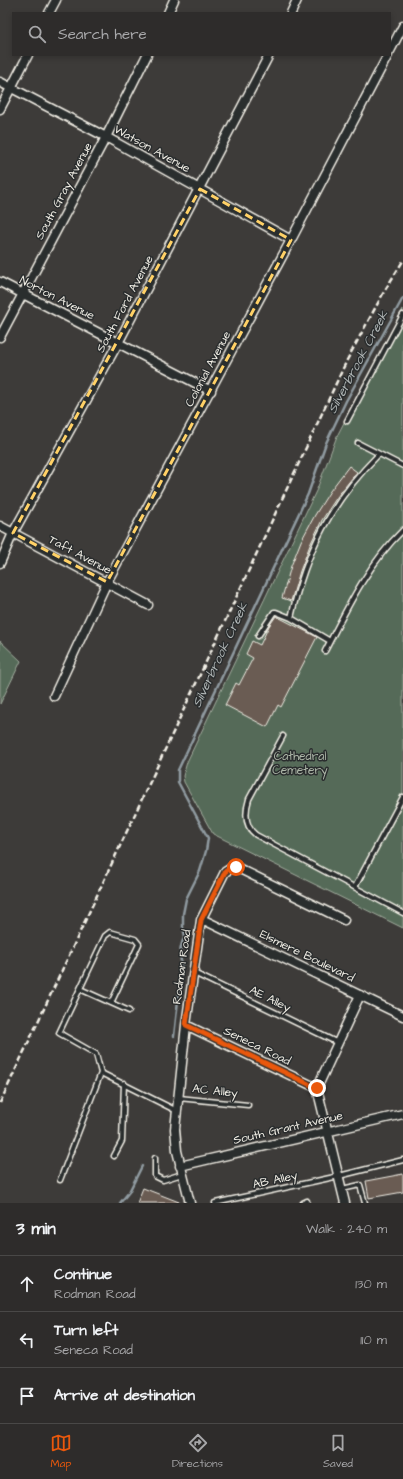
<!DOCTYPE html>
<meta charset="utf-8">
<style>
:root{--surface:#2e2c2b;--page:#363433;--text:#f1f3f6;--muted:#a7a7a9;--line:#494847;--accent:#ea580c}
body{margin:0;font-family:"Architects Daughter",sans-serif;background:var(--page);color:var(--text)}
.stop{position:absolute;width:12px;height:12px;margin:-9px;border:3px solid #ea580c;border-radius:50%;background:#fff}
.stop.end{background:#ea580c;border-color:#fff;box-shadow:0 1px 4px #0008}
.list{margin:0;padding:0;list-style:none}
h2{display:flex;justify-content:space-between;align-items:center;height:52px;margin:0;padding:0 16px;font-size:17px}
h2 small{font-size:13px;font-weight:400;color:var(--muted)}
.list li{display:grid;grid-template-columns:26px 1fr auto;gap:12px;align-items:center;box-sizing:border-box;height:56px;padding:0 16px;border-top:1px solid var(--line)}
.list b{display:block;font-size:15px;white-space:nowrap}
.list p{margin:0;font-size:13px;white-space:nowrap;color:var(--muted)}
.list em{font-size:13px;font-style:normal;color:var(--muted)}
.icon{flex:none;width:22px;height:22px;fill:none;stroke:currentColor;stroke-width:2;stroke-linecap:round;stroke-linejoin:round}
.map{position:relative;flex:none;width:403px;height:1203px;overflow:hidden}
.search{position:absolute;background:var(--surface);box-shadow:0 2px 6px #0003;left:12px;right:12px;top:12px;height:44px;display:flex;align-items:center;gap:10px;box-sizing:border-box;padding:0 14px;border-radius:0px;color:var(--muted);font-size:15px}
.sheet{height:220px;background:var(--surface)}
nav{display:flex;justify-content:space-around;align-items:center;box-sizing:border-box;height:56px;border-top:1px solid var(--line);background:var(--surface);font-size:11px;color:var(--muted)}
nav a{display:grid;justify-items:center;gap:2px}
nav .on{color:var(--accent)}
.map>svg:first-child{display:block}
</style>
<div class="map">
<svg width="403" height="1203" viewBox="0 0 403 1203">
<rect width="100%" height="100%" fill="#3d3b39"/>
<filter id="ink" filterUnits="userSpaceOnUse"><feTurbulence type="fractalNoise" baseFrequency=".025" numOctaves="2"/><feDisplacementMap in="SourceGraphic" scale="8" xChannelSelector="R" yChannelSelector="G"/><feConvolveMatrix kernelMatrix="1 2 1 2 8 2 1 2 1" color-interpolation-filters="sRGB"/></filter>
<g filter="url(#ink)">
<!-- green -->
<path fill="#546b58" stroke="#a4aea0" d="M403 309V928L213 834 184 782 183 776 187 762 317 489 337 436Z
M0 641 21 661 0 704Z"/>
<g fill="none" stroke-linecap="round" stroke-linejoin="round">
<!-- stream -->
<path stroke="#909ba1" stroke-width="2.5" d="M174 1036 182 965C179 955 180 945 185 936L183 928V914L186 899 200 871 206 851 208 838 178 782V770L308 494 326 443 346 401 403 298
M120 1203 129 1192 142 1166"/>
</g>
<!-- building -->
<path fill="#6a5b52" stroke="#f4f1e8" d="M349 466 357 472 337 497 322 520 310 545 300 571 291 601 282 598 291 566 301 541 315 515 330 491Z
M276 616 317 637 281 707 278 705 267 727 225 705 236 683 239 685 253 658 246 654 252 641 260 645 269 626Z
M403 1174V1192L369 1198 366 1181Z
M143 1188 179 1202V1203H137Z"/>
<g fill="none" stroke-linecap="round" stroke-linejoin="round">
<!-- service casing -->
<g stroke="#f4f1e8" stroke-width="7">
<path id="service" d="M347 421 403 315
M358 443 403 466
M291 618C306 551 331 502 379 454
M258 636 274 612H276L291 618 330 641
M325 651C347 608 368 564 403 530
M283 736 249 799C245 812 244 826 256 835L403 913
M355 887 403 797
M194 973 338 1043
M80 989 129 1011
M101 1073 96 1054 59 1033 105 936 110 932 135 939 139 944 111 1003
M179 1098 248 1105
M114 1156 122 1141 124 1083
M155 1158V1176L163 1180 182 1174
M60 1180 101 1073 177 1111
M342 1189 360 1185 365 1203
M215 1203 339 1176 403 1160
M303 1203 307 1201"/>
</g>
<!-- minor casing -->
<g stroke="#f4f1e8" stroke-width="11">
<path id="minor" d="M49 13 56 0
M168 13 174 0
M291 13 297 0
M390 51 403 26
M0 82 106 137 291 240
M0 109 28 55
M0 282 211 391
M0 337 106 137 147 55
M0 526 148 605
M0 563 13 533 118 343 269 55
M54 696 107 582 291 240 388 55
M201 920 206 921 403 1016
M186 1025 317 1088
M180 1166 403 1114
M190 1203 177 1151 175 1129 186 1025 201 920 225 872 233 867 240 869 344 920
M345 1203 317 1088 360 995"/>
</g>
<!-- service -->
<use href="#service" stroke="#2a2d2e" stroke-width="4"/>
<!-- minor -->
<use href="#minor" stroke="#2a2d2e" stroke-width="8"/>
<!-- rail -->
<path stroke="#f4f1e8" stroke-width="2.5" stroke-dasharray="6 3" stroke-linecap="butt" d="M0 1103 347 360 385 290 403 261"/>
</g>
</g>
<g fill="none" stroke-linecap="round" stroke-linejoin="round" filter="url(#ink)">
<!-- route -->
<path stroke="#ea580c" stroke-width="5" d="M236 867 230 868 225 872 201 920 186 1025 317 1088"/>
</g>
<!-- marked area -->
<path fill="none" stroke="#ffd166" stroke-width="3" stroke-dasharray="8 5" stroke-linejoin="round" d="M200 189 291 240 107 582 13 533Z"/>
<g text-anchor="middle" dominant-baseline="central" stroke-width="3" stroke-linejoin="round" paint-order="stroke">
<!-- street labels -->
<g font-size="12" fill="#f4f1e8" stroke="#2a2d2e">
<text transform="translate(152 149) rotate(29)">Watson Avenue</text>
<text transform="translate(64 191) rotate(-62)">South Gray Avenue</text>
<text transform="translate(57 298) rotate(27)">Norton Avenue</text>
<text transform="translate(125 304) rotate(-62)">South Ford Avenue</text>
<text transform="translate(208 369) rotate(-62)">Colonial Avenue</text>
<text transform="translate(80 555) rotate(28)">Taft Avenue</text>
<text transform="translate(307 956) rotate(26)">Elsmere Boulevard</text>
<text transform="translate(182 967) rotate(-82)">Rodman Road</text>
<text transform="translate(270 999) rotate(26)">AE Alley</text>
<text transform="translate(257 1046) rotate(26)">Seneca Road</text>
<text transform="translate(215 1091) rotate(6)">AC Alley</text>
<text transform="translate(288 1128) rotate(-13)">South Grant Avenue</text>
<text transform="translate(275 1180) rotate(-12)">AB Alley</text>
</g>
<!-- park labels -->
<g font-size="12" fill="#acb5a7" stroke="#2a2d2e">
<text x="300" y="756">Cathedral<tspan x="300" dy="14">Cemetery</tspan></text>
</g>
<!-- water labels -->
<g font-size="13" font-style="italic" fill="#b2b8b8" stroke="#2a2d2e">
<text transform="translate(358 362) rotate(-62)">Silverbrook Creek</text>
<text transform="translate(220 655) rotate(-65)">Silverbrook Creek</text>
</g>
</g>
</svg>
<div class="stop" style="left:236px;top:867px"></div>
<div class="stop end" style="left:317px;top:1088px"></div>
<div class="search"><svg class="icon" aria-label="search" viewBox="0 0 24 24"><circle cx="10" cy="10" r="6"/><path d="M15 15l6 6"/></svg>Search here</div>
</div>
<section class="sheet">
<h2>3 min<small>Walk · 240 m</small></h2>
<ul class="list">
<li><svg class="icon" aria-label="ahead" viewBox="0 0 24 24"><path d="M12 20V5M6 11l6-6 6 6"/></svg><div><b>Continue</b><p>Rodman Road</p></div><em>130 m</em></li>
<li><svg class="icon" aria-label="left" viewBox="0 0 24 24"><path d="M17 20v-9H6M10 6l-5 5 5 5"/></svg><div><b>Turn left</b><p>Seneca Road</p></div><em>110 m</em></li>
<li><svg class="icon" aria-label="arrive" viewBox="0 0 24 24"><path d="M6 21V4h12l-3 4 3 4H6"/></svg><div><b>Arrive at destination</b></div></li>
</ul>
</section>
<nav>
<a class="on"><svg class="icon" aria-label="map" viewBox="0 0 24 24"><path d="M3 6l6-2 6 2 6-2v14l-6 2-6-2-6 2zM9 4v14M15 6v14"/></svg>Map</a>
<a><svg class="icon" aria-label="directions" viewBox="0 0 24 24"><path d="M12 3l9 9-9 9-9-9zM9 14v-3h6M13 9l2 2-2 2"/></svg>Directions</a>
<a><svg class="icon" aria-label="saved" viewBox="0 0 24 24"><path d="M7 4h10v16l-5-4-5 4z"/></svg>Saved</a>
</nav>
